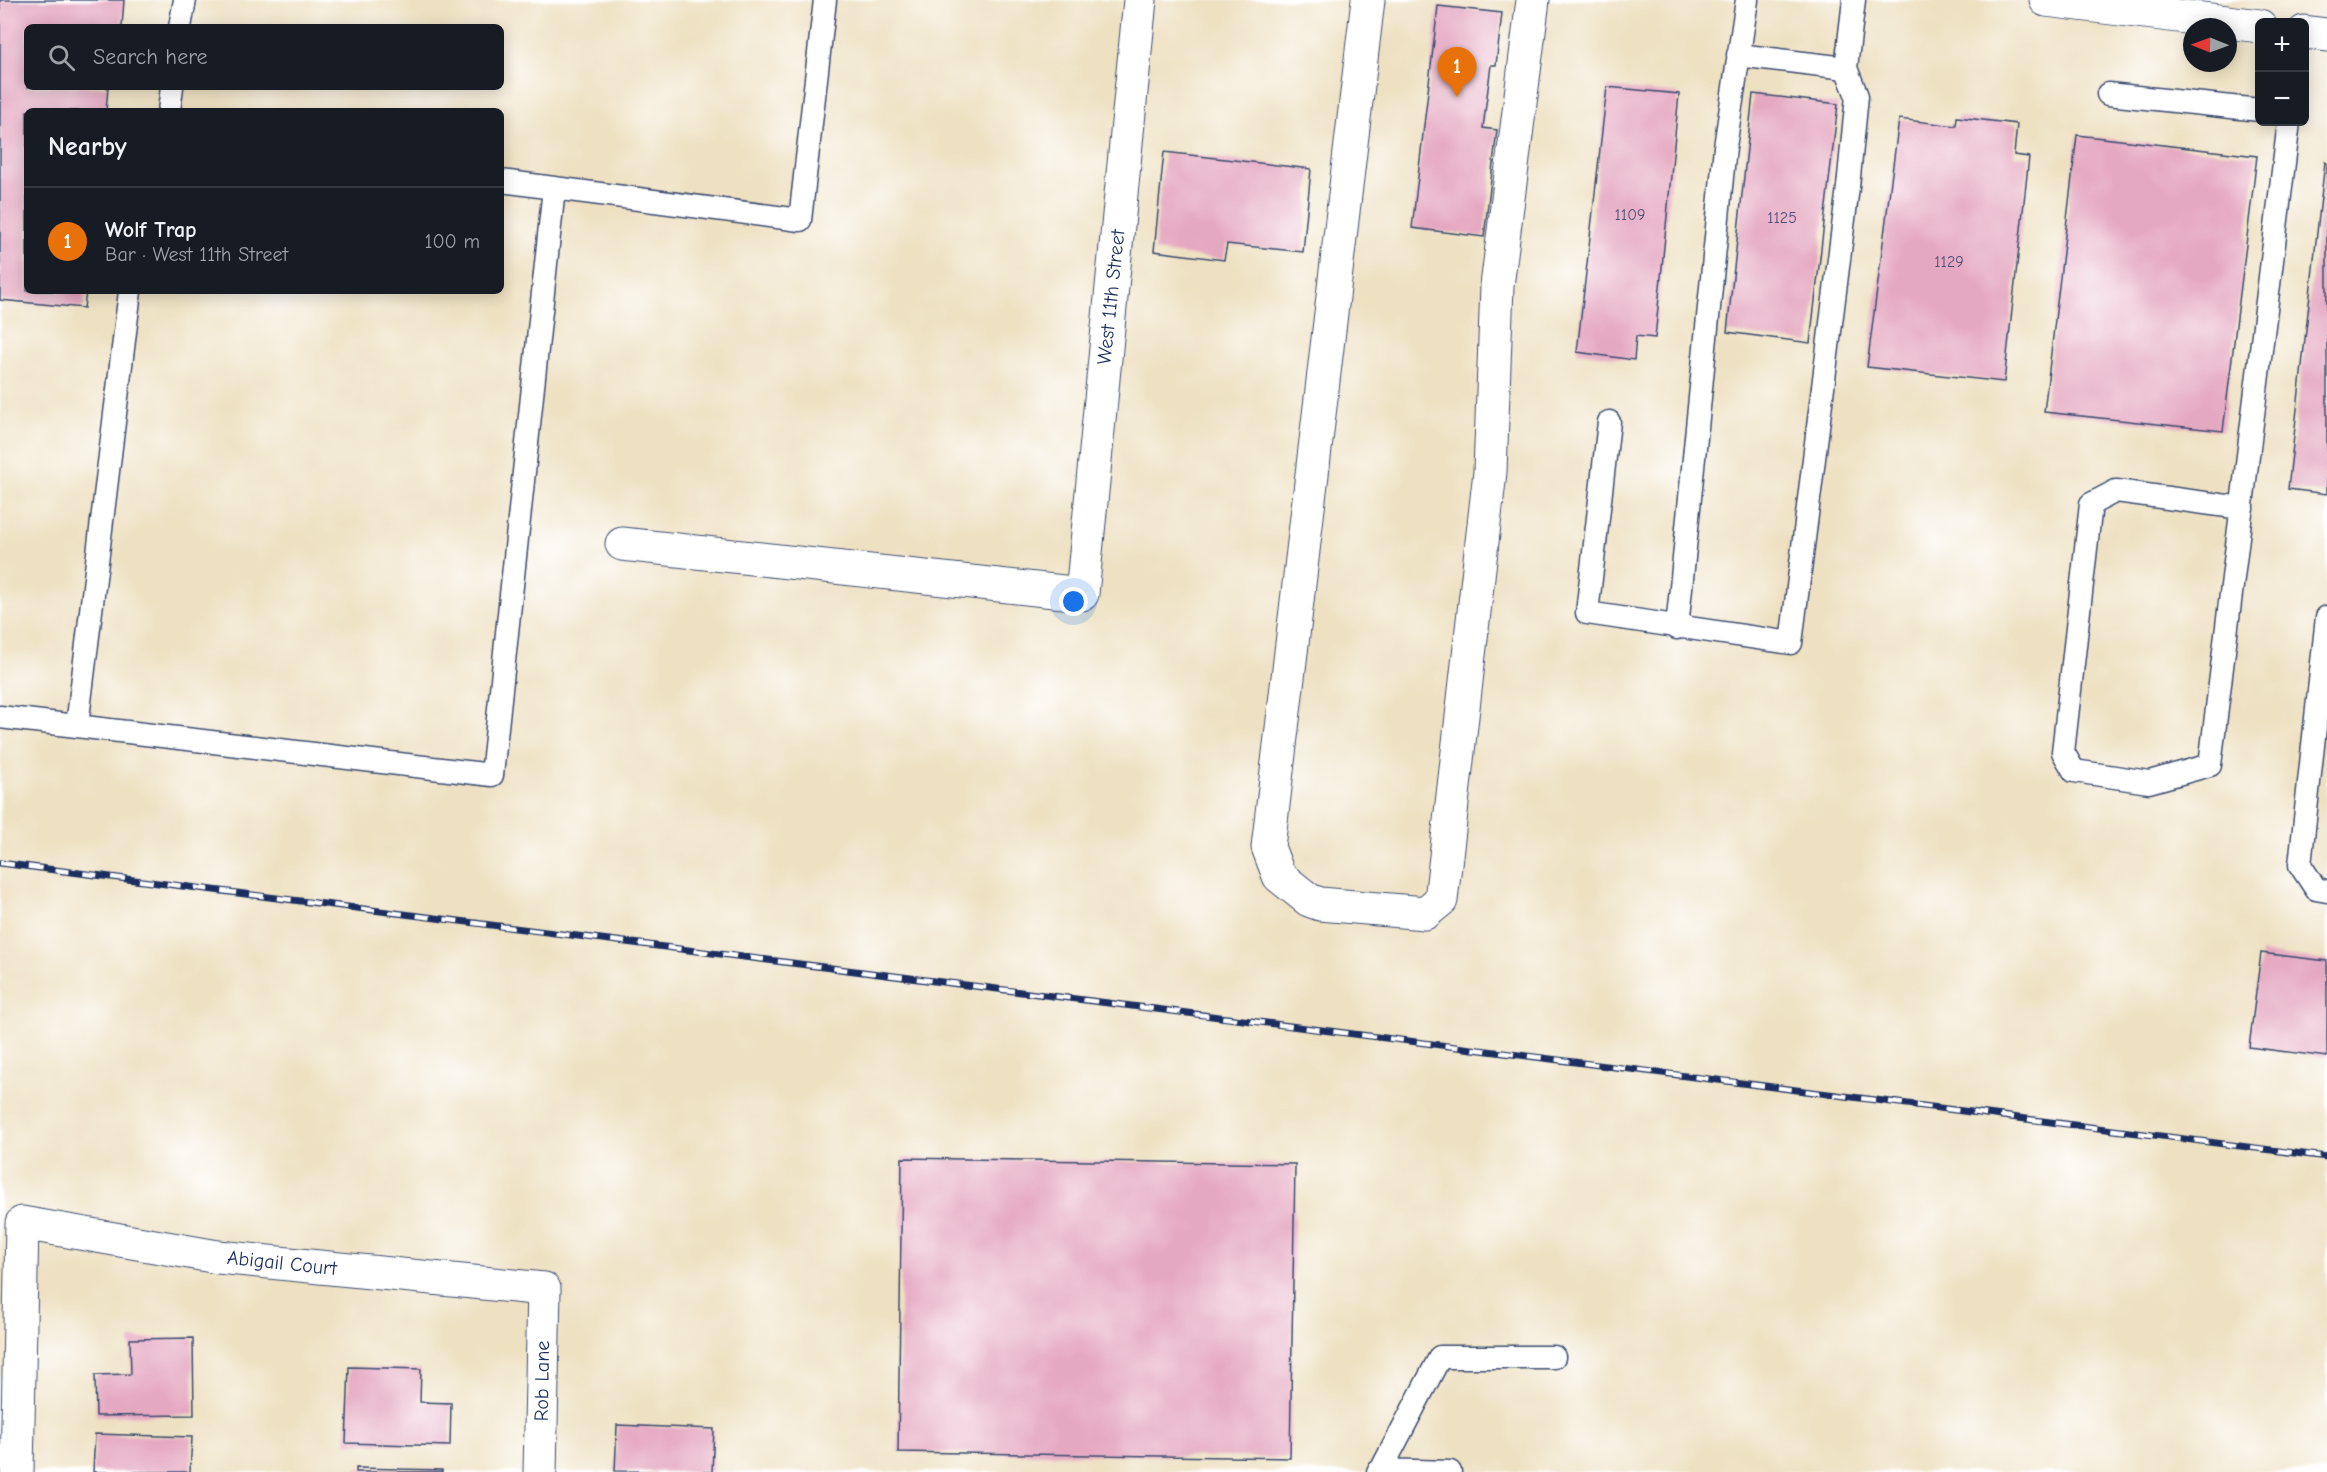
<!DOCTYPE html>
<meta charset="utf-8">
<style>
:root{--surface:#171b24;--page:#242831;--text:#f1f3f6;--muted:#9ea1a6;--line:#363941;--accent:#0f766e}
body{margin:0;font-family:"Comic Neue",sans-serif;background:var(--page);color:var(--text)}
.controls{position:absolute;right:18px;top:18px;display:grid;overflow:hidden;border-radius:9px;box-shadow:0 3px 15px #0003}
.controls button{width:54px;height:54px;display:grid;place-items:center;padding:0;border:0;border-bottom:2px solid var(--line);background:var(--surface);color:var(--text);font:30px sans-serif}
.compass{position:absolute;left:2183px;top:18px;width:54px;height:54px;border-radius:50%;background:var(--surface);box-shadow:0 3px 15px #0003;rotate:271deg}
.you{position:absolute;left:1074px;top:602px;width:21px;height:21px;margin:-15px;border:4px solid #fff;border-radius:50%;background:#1a73e8;box-shadow:0 0 0 9px #1a73e833}
.badge{display:grid;place-items:center;width:39px;height:39px;border-radius:50%;background:var(--accent);color:#fff;font-size:20px;font-weight:700}
.pin{position:absolute;translate:-50% -50px;filter:drop-shadow(0 2px 3px #0008)}
.pin::after{content:'';position:absolute;top:32px;width:21px;height:18px;background:inherit;clip-path:polygon(0 0,100% 0,50% 100%)}
.list{margin:0;padding:0;list-style:none}
h2{display:flex;justify-content:space-between;align-items:center;height:78px;margin:0;padding:0 24px;font-size:26px}
h2 small{font-size:20px;font-weight:400;color:var(--muted)}
.list li{display:grid;grid-template-columns:39px 1fr auto;gap:18px;align-items:center;box-sizing:border-box;height:108px;padding:0 24px;border-top:2px solid var(--line)}
.list b{display:block;font-size:22px;white-space:nowrap}
.list p{margin:0;font-size:20px;white-space:nowrap;color:var(--muted)}
.list em{font-size:20px;font-style:normal;color:var(--muted)}
.icon{flex:none;width:33px;height:33px;fill:none;stroke:currentColor;stroke-width:2;stroke-linecap:round;stroke-linejoin:round}
.map{position:relative;flex:none;width:2327px;height:1472px;overflow:hidden}
.search{position:absolute;background:var(--surface);box-shadow:0 3px 15px #0003;left:24px;top:24px;width:480px;height:66px;display:flex;align-items:center;gap:15px;box-sizing:border-box;padding:0 21px;border-radius:9px;color:var(--muted);font-size:22px}
.panel{position:absolute;background:var(--surface);box-shadow:0 3px 15px #0003;left:24px;top:108px;width:480px;height:186px;border-radius:9px}
.map>svg:first-child{display:block}
</style>
<div class="map">
<svg width="2327" height="1472" viewBox="0 0 2327 1472">
<rect width="100%" height="100%" fill="#fff"/>
<filter id="ink" filterUnits="userSpaceOnUse"><feTurbulence type="fractalNoise" baseFrequency=".0167" numOctaves="2"/><feDisplacementMap in="SourceGraphic" scale="12" xChannelSelector="R" yChannelSelector="G"/><feConvolveMatrix kernelMatrix="1 2 1 2 8 2 1 2 1" color-interpolation-filters="sRGB"/></filter>
<filter id="wash" filterUnits="userSpaceOnUse"><feTurbulence type="fractalNoise" baseFrequency=".008" numOctaves="4" result="noise"/><feDisplacementMap in="SourceGraphic" scale="24" xChannelSelector="R" yChannelSelector="G"/><feGaussianBlur stdDeviation="1.35" result="paint"/><feColorMatrix in="noise" values="0 0 0 0 0 0 0 0 0 0 0 0 0 0 0 0 0 1.4 0 .05"/><feComposite in="paint" operator="in"/></filter>
<g filter="url(#wash)">
<rect width="100%" height="100%" fill="#eee1c2"/>
<g id="blocks">
<!-- building -->
<path fill="#e5a8c1" d="M0 0H124L122 27H27V87H108L106 111H27V291H86L84 308 0 300Z
M1438 6 1502 13 1496 65H1491L1483 128 1497 130 1484 237 1412 228Z
M1607 87 1679 94 1655 338 1636 336 1634 360 1577 352Z
M1753 94 1838 104 1810 343 1727 332Z
M1957 117 2017 124 2014 155 2029 157 2004 382 1867 367 1899 119 1956 126Z
M2077 135 2257 156 2223 431 2044 412Z
M1164 152 1311 169 1303 252 1227 244 1224 260 1154 251Z
M2325 162 2327 163V494L2288 489Z
M2261 953 2327 961V1057L2249 1047Z
M902 1158 1295 1164 1290 1458 898 1452Z
M193 1338 194 1415 96 1416 95 1375 131 1374 130 1339Z
M349 1367 421 1369 420 1402 451 1403 450 1446 346 1443Z
M617 1425 714 1429 712 1472 615 1471Z
M95 1434 192 1437 190 1472H93Z
M356 1468 442 1470V1472H356Z"/>
</g>
</g>
<g filter="url(#ink)">
<use href="#blocks" fill-opacity="0" stroke="#3b4a6d" stroke-width="1.5"/>
<g fill="none" stroke-linecap="round" stroke-linejoin="round">
<!-- service casing -->
<g stroke="#3b4a6d" stroke-width="25">
<path id="service" d="M180 27 185 0
M1738 55 1846 68 1854 0
M2108 94 2260 110
M169 111 172 87
M501 181 554 188
M1609 422 1587 613 1791 643 1848 187 1857 96 1846 68
M2242 508 2116 491 2091 504 2063 752 2074 771 2149 782 2210 765 2289 122
M2327 617 2300 865 2316 889 2327 891
M1677 628 1725 147 1747 0
M0 717 492 775 554 188 800 220 825 0
M77 726 130 291
M1381 1470 1450 1472
M1378 1472 1381 1470 1440 1357H1554"/>
</g>
<!-- minor casing -->
<g stroke="#3b4a6d" stroke-width="35">
<path id="minor" d="M1368 0 1268 847 1279 876 1309 900 1320 904 1425 913 1441 900 1490 472 1497 286 1533 0
M622 544 1082 594 1140 0
M17 1472 22 1223 218 1257 544 1289 540 1472"/>
</g>
<!-- primary casing -->
<g stroke="#3b4a6d" stroke-width="35">
<path id="primary" d="M2046 0 2260 26
M2304 32 2327 35"/>
</g>
<!-- service -->
<use href="#service" stroke="#fff" stroke-width="22"/>
<!-- minor -->
<use href="#minor" stroke="#fff" stroke-width="33"/>
<!-- primary -->
<use href="#primary" stroke="#fff" stroke-width="33"/>
<!-- rail casing -->
<g stroke="#1b2f5e" stroke-width="7">
<path id="rail" d="M0 863 2327 1157"/>
</g>
<!-- rail -->
<use href="#rail" stroke="#fff" stroke-width="4.5" stroke-dasharray="14" stroke-linecap="butt"/>
</g>
</g>
<g text-anchor="middle" dominant-baseline="central" stroke-width="4.5" stroke-linejoin="round" paint-order="stroke">
<!-- number labels -->
<g font-size="16" fill="#4e4d77">
<text x="1630" y="215">1109</text>
<text x="1782" y="218">1125</text>
<text x="1949" y="262">1129</text>
</g>
<!-- street labels -->
<g font-size="20" fill="#1b2f5e" stroke="#fff">
<text transform="translate(1111 297) rotate(-84)">West 11th Street</text>
<text transform="translate(282 1263) rotate(6)">Abigail Court</text>
<text transform="translate(542 1381) rotate(-89)">Rob Lane</text>
</g>
</g>
</svg>
<div class="controls">
<button>+</button>
<button>−</button>
</div>
<svg class="compass" viewBox="-18 -18 36 36"><path d="M0-13l5 13h-10z" fill="#e53935"/><path d="M0 13l5-13h-10z" fill="#9ea1a6"/></svg>
<div class="you"></div>
<div class="pin badge" style="left:1457px;top:97px;background:#e8710a">1</div>
<div class="search"><svg class="icon" aria-label="search" viewBox="0 0 24 24"><circle cx="10" cy="10" r="6"/><path d="M15 15l6 6"/></svg>Search here</div>
<section class="panel">
<h2>Nearby<small></small></h2>
<ul class="list">
<li><span class="badge" style="background:#e8710a">1</span><div><b>Wolf Trap</b><p>Bar · West 11th Street</p></div><em>100 m</em></li>
</ul>
</section>
</div>
